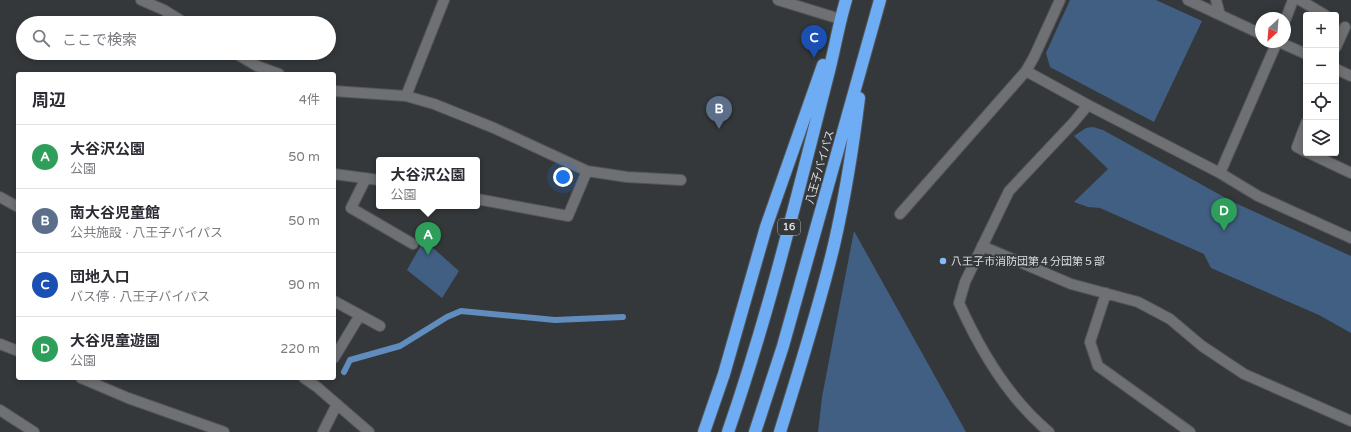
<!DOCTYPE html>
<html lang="ja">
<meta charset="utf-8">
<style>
:root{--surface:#fff;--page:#f7f7f7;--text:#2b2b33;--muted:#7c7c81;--line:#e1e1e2;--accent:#ea580c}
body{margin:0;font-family:"Varela Round","Noto Sans JP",sans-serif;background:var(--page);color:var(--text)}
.controls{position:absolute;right:12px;top:12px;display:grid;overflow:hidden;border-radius:4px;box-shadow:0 2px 6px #0003}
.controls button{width:36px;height:36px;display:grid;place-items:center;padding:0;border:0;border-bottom:1px solid var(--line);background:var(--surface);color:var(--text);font:20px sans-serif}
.compass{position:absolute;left:1255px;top:12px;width:36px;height:36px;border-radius:50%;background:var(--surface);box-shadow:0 2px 6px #0003;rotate:206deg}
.you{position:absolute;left:563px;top:177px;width:14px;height:14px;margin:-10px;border:3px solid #fff;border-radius:50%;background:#1a73e8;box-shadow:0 0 0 6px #1a73e833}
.badge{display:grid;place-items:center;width:26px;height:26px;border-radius:50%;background:var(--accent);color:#fff;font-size:13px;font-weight:700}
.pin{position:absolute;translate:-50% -33px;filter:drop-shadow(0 1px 2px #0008)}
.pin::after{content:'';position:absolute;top:21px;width:14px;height:12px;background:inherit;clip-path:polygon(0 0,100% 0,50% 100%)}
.popup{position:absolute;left:376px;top:157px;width:104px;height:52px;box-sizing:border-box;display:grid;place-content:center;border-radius:4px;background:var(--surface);filter:drop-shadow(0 1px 3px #0005);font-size:13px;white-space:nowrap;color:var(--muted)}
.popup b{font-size:15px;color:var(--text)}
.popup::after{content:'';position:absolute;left:50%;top:100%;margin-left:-8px;border:8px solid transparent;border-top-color:var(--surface)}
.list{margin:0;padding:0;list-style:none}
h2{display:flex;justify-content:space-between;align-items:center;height:52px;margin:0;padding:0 16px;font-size:17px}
h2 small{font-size:13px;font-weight:400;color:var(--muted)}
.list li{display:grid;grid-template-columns:26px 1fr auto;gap:12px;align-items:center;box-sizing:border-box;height:64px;padding:0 16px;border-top:1px solid var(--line)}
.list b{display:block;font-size:15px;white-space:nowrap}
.list p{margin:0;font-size:13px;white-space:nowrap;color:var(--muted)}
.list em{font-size:13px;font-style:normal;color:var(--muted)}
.icon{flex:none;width:22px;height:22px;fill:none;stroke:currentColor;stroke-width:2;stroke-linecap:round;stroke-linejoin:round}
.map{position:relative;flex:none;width:1351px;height:432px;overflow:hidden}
.search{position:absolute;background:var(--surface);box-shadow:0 2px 6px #0003;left:16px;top:16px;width:320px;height:44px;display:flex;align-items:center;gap:10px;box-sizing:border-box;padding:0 14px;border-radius:22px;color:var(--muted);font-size:15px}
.panel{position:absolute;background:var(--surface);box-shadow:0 2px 6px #0003;left:16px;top:72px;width:320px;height:308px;border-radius:4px}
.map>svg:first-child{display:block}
</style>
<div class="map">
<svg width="1351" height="432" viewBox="0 0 1351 432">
<rect width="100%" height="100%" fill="#35383a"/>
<!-- green -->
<path fill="#405f83" d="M1070 0H1156L1202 21 1154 122 1050 67 1046 53Z
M1093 127 1103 130 1233 202 1351 256V333L1319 315 1211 268 1204 254 1100 208 1088 207 1074 202 1108 169 1074 136 1086 128Z
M854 231 966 432H818L822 397Z
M424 240 459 271 442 298 407 270Z"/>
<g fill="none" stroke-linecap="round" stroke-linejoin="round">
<!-- stream -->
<path stroke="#618cbe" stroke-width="6" d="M344 372 350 360 400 346 447 317 461 311 555 320 623 317"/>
<!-- minor casing -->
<g stroke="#535557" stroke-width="12">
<path id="minor" d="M141 0 164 10 185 23
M778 0 840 19
M1188 0 1261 34
M1216 0 1220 15
M1300 0 1325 15
M1285 21 1293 0
M1279 42 1306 54
M1336 47 1345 27
M235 53 257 66 279 74
M1336 69 1351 76
M1026 71 1088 105 1220 173 1258 196 1351 238
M334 91 406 96 434 104 494 128 587 171 627 177 681 180
M406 96 444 0
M1306 123 1297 147 1306 152
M1309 153 1351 173
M1220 173 1277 42
M334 174 379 180
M366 178 351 208 413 244
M0 197 18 207
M477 199 568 216 587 171
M900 214 1026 71 1034 57 1060 0
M982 246 1071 284 1138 302 1170 319 1202 346 1244 374 1351 421
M1106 293 1090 342 1098 366 1190 432
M334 301 380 326
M0 344 18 351
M334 358 360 315
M81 378 128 398 224 432
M304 378 317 387 369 432
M0 410 34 432
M323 432 337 404
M1049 432C1008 398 980 350 959 303L965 282 1009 191 1073 123 1088 105"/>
</g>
<!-- highway casing -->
<g stroke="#535557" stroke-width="14">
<path id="highway" d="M704 432 724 374 766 227 823 65
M728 432C769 314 798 192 829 71 835 47 839 23 846 0
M755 432 783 346 880 0
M780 432C799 370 819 308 834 245 845 197 853 147 859 98"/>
</g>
<!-- minor -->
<use href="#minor" stroke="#6e7073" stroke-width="10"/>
<!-- highway -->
<use href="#highway" stroke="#6eacf3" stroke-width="12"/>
</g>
<!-- markers -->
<circle fill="#84bbfb" stroke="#35383a" stroke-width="1.5" cx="943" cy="261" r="4"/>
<g text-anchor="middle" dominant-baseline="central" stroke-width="4" stroke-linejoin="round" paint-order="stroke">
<!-- shield labels -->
<rect fill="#35383a" stroke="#abadae" stroke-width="1" x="778" y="219" width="22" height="16" rx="3"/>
<g font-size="10" font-weight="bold" fill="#dddfe0">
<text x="789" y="227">16</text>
</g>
<!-- street labels -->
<g font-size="11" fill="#dddfe0" stroke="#35383a">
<text transform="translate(820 167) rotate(-74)">八王子バイパス</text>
</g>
<!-- poi labels -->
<g font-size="11" fill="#dddfe0" stroke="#35383a" text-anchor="start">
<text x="951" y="261">八王子市消防団第４分団第５部</text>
</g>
</g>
</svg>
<div class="controls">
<button>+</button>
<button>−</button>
<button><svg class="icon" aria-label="locate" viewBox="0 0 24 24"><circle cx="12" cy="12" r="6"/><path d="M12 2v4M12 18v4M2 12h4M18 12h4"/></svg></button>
<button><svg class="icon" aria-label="layers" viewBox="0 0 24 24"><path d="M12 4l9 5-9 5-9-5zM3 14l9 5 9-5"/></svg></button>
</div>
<svg class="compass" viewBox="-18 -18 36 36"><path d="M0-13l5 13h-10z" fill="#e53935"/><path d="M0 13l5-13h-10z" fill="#7c7c81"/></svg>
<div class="you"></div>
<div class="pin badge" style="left:428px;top:255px;background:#2e9e5b">A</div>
<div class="popup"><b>大谷沢公園</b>公園</div>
<div class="pin badge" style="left:719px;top:129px;background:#5c6f8a">B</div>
<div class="pin badge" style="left:814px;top:58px;background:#1a4fb4">C</div>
<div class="pin badge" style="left:1224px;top:231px;background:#2e9e5b">D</div>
<div class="search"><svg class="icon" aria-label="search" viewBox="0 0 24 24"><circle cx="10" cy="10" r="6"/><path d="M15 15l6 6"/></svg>ここで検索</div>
<section class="panel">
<h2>周辺<small>4件</small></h2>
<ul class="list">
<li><span class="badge" style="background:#2e9e5b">A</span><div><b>大谷沢公園</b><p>公園</p></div><em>50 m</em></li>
<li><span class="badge" style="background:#5c6f8a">B</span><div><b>南大谷児童館</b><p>公共施設 · 八王子バイパス</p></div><em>50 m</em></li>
<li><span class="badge" style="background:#1a4fb4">C</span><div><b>団地入口</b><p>バス停 · 八王子バイパス</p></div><em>90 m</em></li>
<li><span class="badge" style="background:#2e9e5b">D</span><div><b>大谷児童遊園</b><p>公園</p></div><em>220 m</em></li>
</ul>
</section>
</div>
